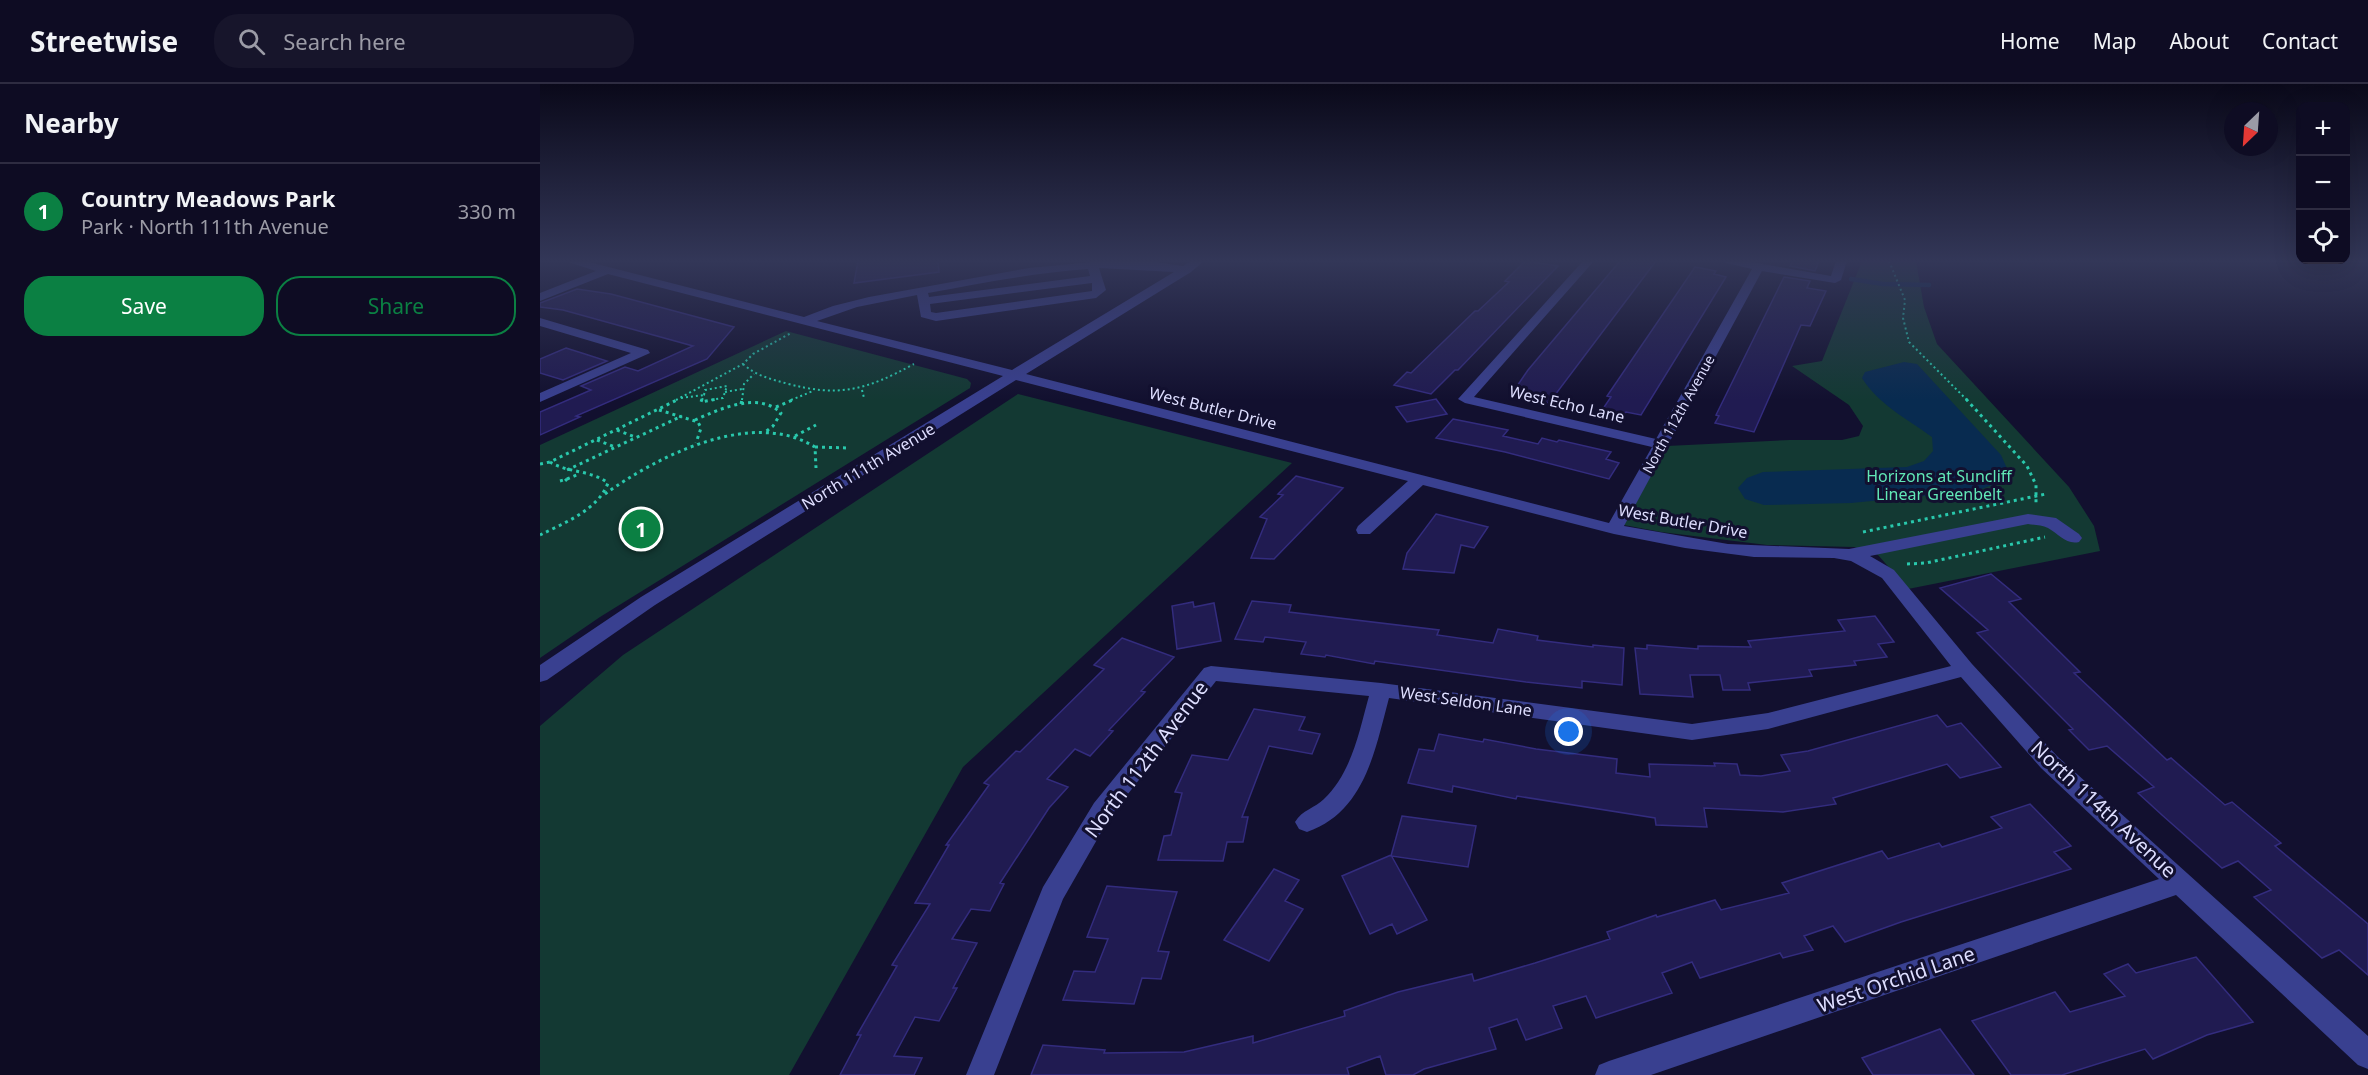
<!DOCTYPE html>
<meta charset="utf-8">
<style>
:root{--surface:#0e0c23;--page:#17152b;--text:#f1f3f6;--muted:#9b9ba6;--line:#2e2c41;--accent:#0b8043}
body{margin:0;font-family:"Noto Sans",sans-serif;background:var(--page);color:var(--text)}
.controls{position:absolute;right:18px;top:18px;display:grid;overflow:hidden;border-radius:12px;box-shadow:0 6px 24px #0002}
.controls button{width:54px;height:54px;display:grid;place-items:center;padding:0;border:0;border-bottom:2px solid var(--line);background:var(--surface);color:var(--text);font:30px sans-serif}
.compass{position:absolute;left:1684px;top:18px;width:54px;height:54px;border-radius:50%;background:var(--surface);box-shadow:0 6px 24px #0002;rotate:205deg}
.you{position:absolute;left:1029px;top:648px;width:21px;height:21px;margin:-15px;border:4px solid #fff;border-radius:50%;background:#1a73e8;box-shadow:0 0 0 9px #1a73e833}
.badge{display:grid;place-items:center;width:39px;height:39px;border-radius:50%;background:var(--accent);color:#fff;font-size:20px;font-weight:700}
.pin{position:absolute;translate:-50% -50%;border:3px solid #fff;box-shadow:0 2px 6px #0006}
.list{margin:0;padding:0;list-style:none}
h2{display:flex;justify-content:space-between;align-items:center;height:78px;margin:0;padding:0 24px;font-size:26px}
h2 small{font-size:20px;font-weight:400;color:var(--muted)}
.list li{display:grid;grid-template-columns:39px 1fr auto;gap:18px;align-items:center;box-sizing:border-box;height:96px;padding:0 24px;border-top:2px solid var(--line)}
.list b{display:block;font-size:22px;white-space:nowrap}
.list p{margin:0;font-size:20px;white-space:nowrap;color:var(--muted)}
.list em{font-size:20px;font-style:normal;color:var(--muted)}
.actions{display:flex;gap:12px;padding:18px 24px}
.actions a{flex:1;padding:14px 0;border:2px solid var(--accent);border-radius:24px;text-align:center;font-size:21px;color:var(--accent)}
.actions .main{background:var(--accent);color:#fff}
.icon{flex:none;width:33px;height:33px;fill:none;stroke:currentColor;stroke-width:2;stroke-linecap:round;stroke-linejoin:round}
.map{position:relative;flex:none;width:1828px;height:991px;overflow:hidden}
header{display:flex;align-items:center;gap:36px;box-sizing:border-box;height:84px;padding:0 30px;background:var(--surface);border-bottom:2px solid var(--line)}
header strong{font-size:28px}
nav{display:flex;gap:33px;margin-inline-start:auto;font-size:21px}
.search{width:420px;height:54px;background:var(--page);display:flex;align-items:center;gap:15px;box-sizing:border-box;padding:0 21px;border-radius:24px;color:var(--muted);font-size:22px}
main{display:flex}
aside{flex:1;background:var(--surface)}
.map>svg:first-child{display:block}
</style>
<header>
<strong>Streetwise</strong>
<div class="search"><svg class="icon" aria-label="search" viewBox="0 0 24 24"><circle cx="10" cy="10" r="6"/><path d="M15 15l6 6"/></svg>Search here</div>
<nav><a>Home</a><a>Map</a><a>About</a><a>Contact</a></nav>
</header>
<main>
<aside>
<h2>Nearby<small></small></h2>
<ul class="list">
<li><span class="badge">1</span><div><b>Country Meadows Park</b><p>Park · North 111th Avenue</p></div><em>330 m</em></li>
</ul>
<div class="actions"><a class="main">Save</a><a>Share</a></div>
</aside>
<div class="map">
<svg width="1828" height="991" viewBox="0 0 1828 991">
<rect width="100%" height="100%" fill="#12102f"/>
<!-- green -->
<path fill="#133933" d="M1322 177H1376L1384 223 1397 260 1529 403 1554 442 1560 467 1368 505 1338 471 1314 463 1227 461 1121 448 1084 441 1127 362 1250 356H1302L1319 352 1323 342 1309 321 1252 282 1282 277Z
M246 247 427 295 431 299 430 304 60 533 0 574V361Z
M478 310 752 379 423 683 249 991H0V642L83 571Z"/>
<!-- water -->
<path fill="#082b50" d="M1364 278 1377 280 1461 371 1469 389 1463 397 1436 407 1311 419 1224 421 1205 415 1198 404 1207 394 1223 388 1367 383 1384 377 1393 367 1392 353C1367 335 1338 320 1322 294L1325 288Z"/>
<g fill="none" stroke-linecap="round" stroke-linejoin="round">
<!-- stream -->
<path stroke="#082b50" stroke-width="4.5" d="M1311 195 1343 200 1389 201"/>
</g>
<!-- building -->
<path fill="#201b51" stroke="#332c7e" stroke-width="1.5" d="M318 177H398L399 188 314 199Z
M985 177 1018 182 918 286H915L891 310 854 301 867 288 871 289 935 227H938L969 198 965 197Z
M1080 177H1116L1009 319 974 311 980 303 977 302 988 286Z
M1252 177H1279L1275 187 1250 182Z
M1155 183 1176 187 1174 190 1186 193 1101 331 1086 328 1078 333 1060 329 1071 313 1067 312Z
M1244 193 1270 197 1267 204 1286 207 1270 242 1261 241 1214 348 1175 339 1179 332 1176 331Z
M37 205 71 210 194 243 167 275 36 332 40 333 0 351V328L51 306 41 302 85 283 98 287 153 262 23 226 0 223V219Z
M26 264 45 270 67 277 23 296 0 289V275Z
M896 315 907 330 867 338 856 323Z
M913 335 968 346 963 352 998 360 1002 354 1017 358 1019 356 1071 368 1066 375 1079 379 1069 395 965 368 896 354Z
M756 392 803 404 734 475 711 474 727 435 720 433 743 411 738 410Z
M896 430 948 443 934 464 921 461 914 489 863 485 867 469Z
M1451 490 1481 515 1469 518 1540 588 1534 589 1627 676 1631 674 1685 721 1692 718 1741 759 1735 762 1828 840V891L1799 866 1782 874 1714 813 1731 806 1698 777 1682 784 1622 731 1598 709 1614 703 1567 662 1549 666 1529 646 1533 645 1437 549 1448 546 1400 504Z
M712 517 751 521 749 528 899 546 897 551 953 559 958 545 998 552 997 556 1053 563V561L1084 564 1082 601 1042 597V604L986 598 835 577 834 580 786 571 785 573 761 570 766 558 725 553 723 558 695 555Z
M653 518 654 523 674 519 681 557 637 565 632 522Z
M1335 532 1354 558 1338 560 1347 573 1314 577 1316 581 1269 586 1272 592 1208 599 1210 606H1183L1180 591H1150L1153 613 1100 610 1095 564 1107 565V561L1158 565V562L1211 563 1208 557 1305 547 1298 536Z
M582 554 634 573 601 607 605 608 569 646 573 647 550 672 535 665 507 695 528 703 509 724 460 799 464 800 450 827 431 825 412 855 437 859 413 904H417L399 937 375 933 354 972 382 974 374 991H300L321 951H317L357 882 352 881 390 820 375 819 409 761H406L449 701 444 699 476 667 480 668 564 585 554 581Z
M714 625 765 633 759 646 780 650 772 670 729 662 702 733H708L703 758H687L683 777 618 776 624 752 631 751 642 709 635 708 652 671 688 676Z
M1397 631 1407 643 1421 639 1461 683 1420 694 1407 680 1293 714 1296 720 1243 728 1164 724 1167 743 1116 741 1115 734 977 712 976 715 913 702 912 708 868 699 879 665 894 667 899 650 943 658 944 655 996 665 1077 675 1076 689 1110 693 1109 680 1175 682 1174 679 1197 680 1200 691 1221 692 1250 687 1241 671 1268 667Z
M1490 720 1531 762 1514 768 1531 785 1361 838 1305 858 1293 842 1264 852 1273 866 1243 874 1240 869 1160 894 1152 878 1122 889 1132 909 1056 934 1046 912 1013 922 1022 944 986 956 977 935 949 944 956 965 884 985 873 991H846L840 972 807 984 809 991H491L503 961 565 966 564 969 644 968 713 952V959L805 932 804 927 858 908 932 890 934 897 995 879 1070 855 1067 848 1116 831 1117 833 1175 816 1181 826 1249 809 1242 799 1342 767 1348 775 1399 759 1402 763 1462 744 1451 733Z
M862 732 936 742 928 783 851 772Z
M851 771 887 836 857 850 852 840 830 850 802 792Z
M734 785 759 796 745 817 763 825 729 877 684 856Z
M567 802 637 808 618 867 629 868 621 895 602 894 594 920 523 916 534 887 555 888 568 855 547 853Z
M1656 873 1713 938 1667 951 1613 975 1605 965 1522 991H1471L1432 937 1515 908 1530 928 1585 912 1564 890 1588 880 1596 889Z
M1400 945 1434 991H1333L1322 974Z"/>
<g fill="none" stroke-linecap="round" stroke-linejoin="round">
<!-- path-far1 -->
<path stroke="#29c8ac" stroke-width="2" stroke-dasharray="2 3" stroke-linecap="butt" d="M1349 177 1365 216 1363 234 1369 258 1427 316
M203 280C215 291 230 295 245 299 299 314 326 306 374 280
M322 306 324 314
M185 308 202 305
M164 311 165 306 187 302 183 314 169 316
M141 314 164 311
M136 316 203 280 213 270 251 249
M162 316 164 311
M202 316 204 300 214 290
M251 316 273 307"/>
<!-- path -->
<path stroke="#29c8ac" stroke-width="3" stroke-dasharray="3 4" stroke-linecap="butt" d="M162 315 161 318 178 315
M1426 315 1487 382 1496 401V422
M201 320 202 315
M236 323 255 315
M119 326 158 338 161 344 156 359
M155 336C180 325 218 307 241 329L233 342 224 349
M77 346 95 353
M255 352 276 341
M57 356 75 363
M275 363 309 364
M0 380 10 378 139 315
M27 386 142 332
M27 395 39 390
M20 397 27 395 23 399
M65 410C118 372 212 324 275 363L276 384
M1323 448 1506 410
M0 451C24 439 58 426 68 399 51 386 28 389 10 378
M1367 480 1386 479 1505 453"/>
<!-- minor -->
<path fill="#394090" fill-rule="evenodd" d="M25 177H45L264 233 293 222 329 213 489 184 552 178H615L643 182 651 177H664L651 188 486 290 1069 439 1112 363 925 319 918 315 1043 177H1054L934 313 1116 355 1212 185 1178 177H1205L1291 192 1296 177H1307L1301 196 1295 199 1222 187 1084 442 1188 460 1309 465 1488 430 1516 434 1539 450 1542 454 1539 458C1526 461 1519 450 1508 444 1502 441 1495 441 1488 440L1330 472 1354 486 1432 580 1517 672 1828 952V985L1818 981 1636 811 1111 991H1055L1059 981 1069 977 1619 795 1501 684 1421 593 1228 645 1152 656 849 614C835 666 825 728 767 748L759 745 755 738C762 726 775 724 784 715 812 688 819 648 829 612L676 597 570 733 523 815 454 991H426L503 803 554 719 664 584 671 582 841 599 1152 640 1228 629 1411 582 1342 494 1311 477 1294 474 1214 473 1145 464 1074 450 883 401 830 450H818L816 446 818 442 868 397 476 296 115 521 7 596 0 598V581L101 513 463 292 68 190 0 217V209L56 187ZM559 184 634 188 472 286 277 237 317 223 377 211 381 233 396 237 556 214 566 206ZM548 185 550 192 389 213 388 209C441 199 494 189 548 185ZM552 199V207L396 229 391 228 390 220Z
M0 234 108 266 110 269 0 318V309L91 269 0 242Z"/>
</g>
<!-- sky -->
<linearGradient id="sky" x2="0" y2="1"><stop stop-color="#0a091a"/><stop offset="0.56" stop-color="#333758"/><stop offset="1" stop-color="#333758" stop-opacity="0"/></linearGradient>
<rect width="1828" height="316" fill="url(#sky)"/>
<g text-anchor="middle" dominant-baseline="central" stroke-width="6" stroke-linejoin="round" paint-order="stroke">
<!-- far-street labels -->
<g font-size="14" fill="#dedeff" stroke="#12102f">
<text transform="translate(1138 330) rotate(-61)">North 112th Avenue</text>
</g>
<!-- street labels -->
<g font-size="16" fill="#dedeff" stroke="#12102f">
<text transform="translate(1027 320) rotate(13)">West Echo Lane</text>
<text transform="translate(673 324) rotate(14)">West Butler Drive</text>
<text transform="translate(328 382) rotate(-31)">North 111th Avenue</text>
<text transform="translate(1143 437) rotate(10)">West Butler Drive</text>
<text transform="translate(926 617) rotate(8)">West Seldon Lane</text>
</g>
<!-- park labels -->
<g font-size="16" fill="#61e8b7" stroke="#12102f">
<text x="1399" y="392">Horizons at Suncliff<tspan x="1399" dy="18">Linear Greenbelt</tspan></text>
</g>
<!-- near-street labels -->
<g font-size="20" fill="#dedeff" stroke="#12102f">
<text transform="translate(606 675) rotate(-53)">North 112th Avenue</text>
<text transform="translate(1564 725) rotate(43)">North 114th Avenue</text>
<text transform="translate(1356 895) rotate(-19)">West Orchid Lane</text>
</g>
</g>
</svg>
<div class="controls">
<button>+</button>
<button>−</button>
<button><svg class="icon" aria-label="locate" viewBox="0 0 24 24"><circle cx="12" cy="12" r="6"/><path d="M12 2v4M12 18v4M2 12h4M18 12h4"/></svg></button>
</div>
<svg class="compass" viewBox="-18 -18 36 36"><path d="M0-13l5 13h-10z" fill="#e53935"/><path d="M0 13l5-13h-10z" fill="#9b9ba6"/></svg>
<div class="you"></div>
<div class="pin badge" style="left:101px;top:445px">1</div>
</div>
</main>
